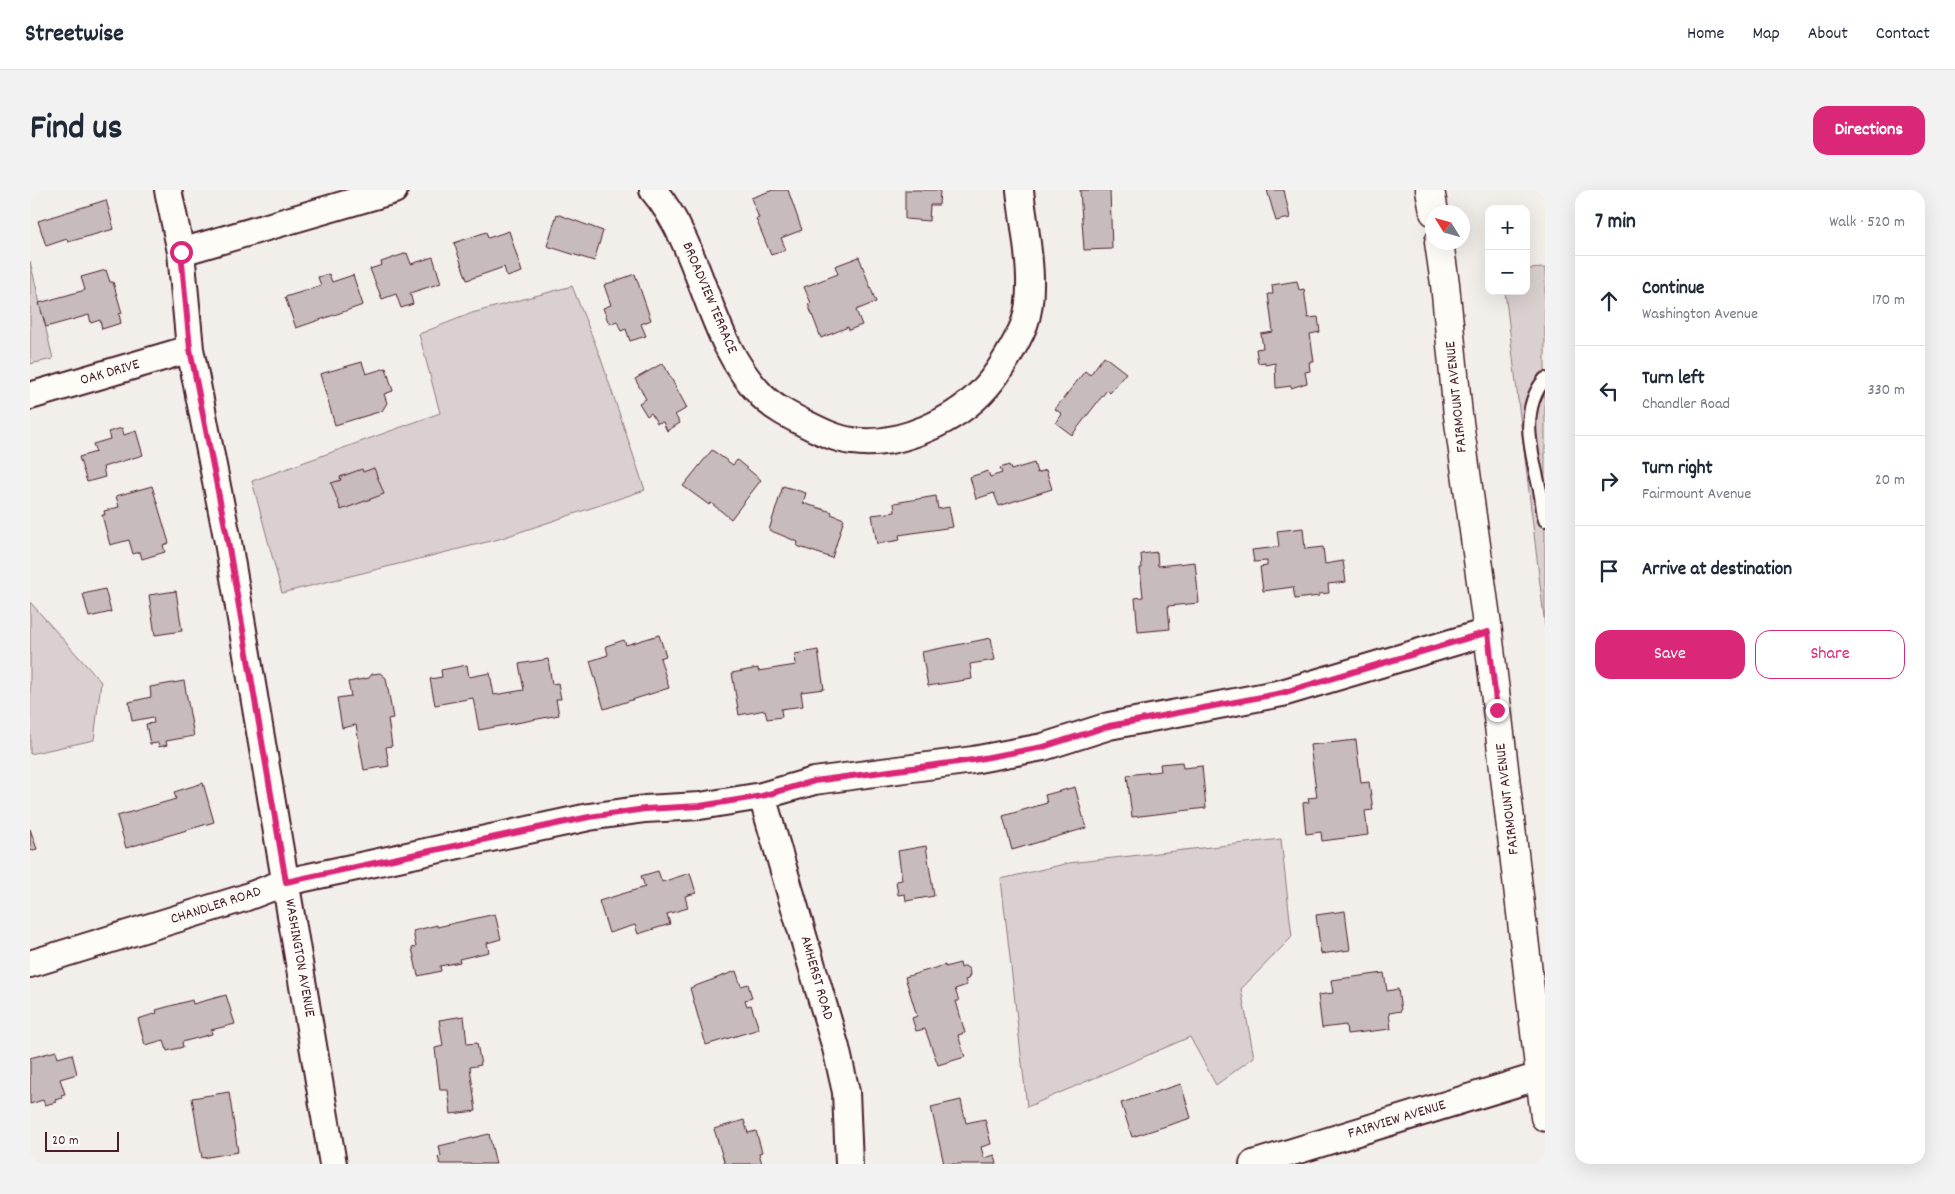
<!DOCTYPE html>
<meta charset="utf-8">
<style>
:root{--surface:#fff;--page:#f2f2f3;--text:#1f2937;--muted:#747a83;--line:#e0e1e3;--accent:#db2777}
body{margin:0;font-family:Dekko,sans-serif;background:var(--page);color:var(--text)}
.controls{position:absolute;right:15px;top:15px;display:grid;overflow:hidden;border-radius:10px;box-shadow:0 5px 20px #0002}
.controls button{width:45px;height:45px;display:grid;place-items:center;padding:0;border:0;border-bottom:1px solid var(--line);background:var(--surface);color:var(--text);font:25px sans-serif}
.compass{position:absolute;left:1395px;top:15px;width:45px;height:45px;border-radius:50%;background:var(--surface);box-shadow:0 5px 20px #0002;rotate:307deg}
.scale{position:absolute;left:15px;bottom:12px;width:74px;box-sizing:border-box;padding-left:5px;border:2px solid #4a1f2b;border-top:0;font-size:14px;line-height:18px;white-space:nowrap;color:#4a1f2b;-webkit-text-stroke:4px #fdfcf7;paint-order:stroke}
.stop{position:absolute;width:15px;height:15px;margin:-11px;border:4px solid #db2777;border-radius:50%;background:#fff}
.stop.end{background:#db2777;border-color:#fff;box-shadow:0 1px 5px #0008}
.list{margin:0;padding:0;list-style:none}
h2{display:flex;justify-content:space-between;align-items:center;height:65px;margin:0;padding:0 20px;font-size:21px}
h2 small{font-size:16px;font-weight:400;color:var(--muted)}
.list li{display:grid;grid-template-columns:32px 1fr auto;gap:15px;align-items:center;box-sizing:border-box;height:90px;padding:0 20px;border-top:1px solid var(--line)}
.list b{display:block;font-size:19px;white-space:nowrap}
.list p{margin:0;font-size:16px;white-space:nowrap;color:var(--muted)}
.list em{font-size:16px;font-style:normal;color:var(--muted)}
.actions{display:flex;gap:10px;padding:15px 20px}
.actions a{flex:1;padding:11px 0;border:1px solid var(--accent);border-radius:15px;text-align:center;font-size:18px;color:var(--accent)}
.actions .main{background:var(--accent);color:#fff}
.icon{flex:none;width:28px;height:28px;fill:none;stroke:currentColor;stroke-width:2;stroke-linecap:round;stroke-linejoin:round}
.map{position:relative;flex:none;width:1515px;height:974px;overflow:hidden;border-radius:15px}
header{display:flex;align-items:center;gap:30px;box-sizing:border-box;height:70px;padding:0 25px;background:var(--surface);border-bottom:1px solid var(--line)}
header strong{font-size:24px}
nav{display:flex;gap:28px;margin-inline-start:auto;font-size:18px}
.intro{display:flex;align-items:center;justify-content:space-between;box-sizing:border-box;height:120px;padding:0 30px}
h1{margin:0;font-size:35px}
.button{padding:12px 22px;border-radius:15px;background:var(--accent);color:#fff;font-size:18px;font-weight:700}
main{display:flex;gap:30px;padding:0 30px}
aside{flex:1;background:var(--surface);border-radius:15px;box-shadow:0 5px 20px #0002}
.map>svg:first-child{display:block}
</style>
<header>
<strong>Streetwise</strong>
<nav><a>Home</a><a>Map</a><a>About</a><a>Contact</a></nav>
</header>
<div class="intro"><h1>Find us</h1><a class="button">Directions</a></div>
<main>
<div class="map">
<svg width="1515" height="974" viewBox="0 0 1515 974">
<rect width="100%" height="100%" fill="#f2efeb"/>
<filter id="ink" filterUnits="userSpaceOnUse"><feTurbulence type="fractalNoise" baseFrequency=".02" numOctaves="2"/><feDisplacementMap in="SourceGraphic" scale="10" xChannelSelector="R" yChannelSelector="G"/><feConvolveMatrix kernelMatrix="1 2 1 2 8 2 1 2 1" color-interpolation-filters="sRGB"/></filter>
<g filter="url(#ink)">
<!-- green -->
<path fill="#d9d0cf" stroke="#92787d" d="M0 71 23 169 0 174Z
M1515 78V436L1475 101H1496V79Z
M542 96 570 166 615 300 469 349 252 403 222 291 410 223 389 144 442 123Z
M0 412 71 492 64 550 0 564Z
M1251 649 1262 747 1211 799 1224 867 1186 895 1160 847 997 917 971 689 1039 673Z"/>
<!-- building -->
<path fill="#c8bbbb" stroke="#4a1f2b" d="M743 0H758L772 40 751 48 756 60 741 65 726 29 729 28 721 8Z
M875 0H910L909 15H900L899 31 875 29Z
M1050 0H1080L1082 59 1054 60Z
M1237 0H1254L1260 28 1246 31Z
M76 10 84 39 38 52 37 49 16 56 8 31Z
M527 24 573 41 564 71 517 56Z
M479 41 492 82 477 87 474 77 437 90 424 53 456 42 458 48Z
M377 63 381 74 403 67 411 93 380 103 383 114 371 118 366 104 352 109 340 79 352 75 351 72Z
M829 67 846 112 826 120 832 135 819 140 818 137 791 148 778 114 781 113 774 97 808 84 805 76Z
M76 80 80 92H83L92 123 89 124 91 133 72 139 70 130 61 133 59 125 16 137 9 113 55 100 51 87Z
M299 84 302 92 323 85 333 115 266 138 255 107 291 96 288 87Z
M605 84 621 130 611 134 616 146 600 151 596 139 591 141 587 131 579 134 573 118 581 115 574 95Z
M1267 91 1269 100 1274 99 1278 128 1288 127 1290 142 1280 144 1284 172H1279L1280 181 1275 182 1277 193 1261 198V196L1246 198 1245 173 1235 175V172L1228 173 1226 159 1233 158 1231 144 1243 142 1238 104H1243L1242 95Z
M1074 166 1096 183 1080 203 1077 200 1042 245 1026 233 1032 224 1025 219 1055 181 1060 185Z
M332 172 336 184 356 178 363 201 354 204 357 213 352 221 305 235 290 184Z
M633 173 657 218 645 225 650 233 637 241 633 232 627 233 621 223 617 226 609 213 616 209 605 189Z
M92 238 94 245 106 241 113 265 73 277 75 287 57 292 49 267 66 262 63 254 80 249 78 242Z
M682 260 703 275 707 270 731 290 701 329 681 313 679 315 653 296Z
M1004 273 1007 283 1016 280 1022 299 969 316 964 303 946 309 940 287 958 281 960 287 972 283 970 278 979 275 981 280Z
M344 278 354 304 311 320 301 293 311 290 310 287 332 279 333 282Z
M122 296 139 353 133 355 135 362 112 369 110 362 103 364 99 350 80 355 72 325H75L74 321 89 317 86 306Z
M753 296 776 303 773 313 802 322 801 324 814 329 802 368 767 356 768 352 739 340Z
M906 306 908 319 919 317 923 337 869 345 870 350 847 354 842 325 865 322 864 313Z
M1273 338 1275 359 1293 357 1295 374 1313 371 1316 392 1298 394 1299 403 1289 404V406L1265 409 1263 397 1233 401 1230 377 1237 376V371L1224 372 1222 360 1249 357 1247 341Z
M1127 362 1128 376 1165 372 1169 413 1138 416 1140 439 1108 442 1105 408 1113 407 1110 378H1112L1111 364Z
M75 399 81 422 59 427 53 404Z
M146 401 152 441 125 445 119 405Z
M629 445 636 466 630 468 639 498 574 519 560 471 578 465 576 456 594 450 596 455Z
M961 448 965 470 940 474 942 489 898 496 892 462Z
M788 460 794 499 771 502 773 516 751 519 752 527 737 529 735 520 709 525 702 483 728 478V481L766 475 765 464Z
M518 469 522 494 528 493 531 509H526L529 525 449 540 443 508 405 515 400 489 412 487 411 480 437 475 439 487 460 483 464 505 494 500 489 474Z
M350 483 356 488 363 528 358 529 362 556 356 557 359 576 334 580 326 535 312 538 307 508 321 506 318 492 339 488 342 484Z
M154 491 164 546 136 551 137 555 129 557 128 553 120 554 116 534 124 533 123 527 102 531 99 512 121 507 120 497Z
M1326 550 1331 593 1339 592 1343 620 1335 621 1338 645 1292 651 1291 642 1276 644 1273 613 1279 612 1278 608 1287 607 1280 555Z
M1152 572 1153 578 1172 576 1176 618 1102 627 1097 585 1131 581 1130 574Z
M173 593 184 632 96 658 87 626 146 609 144 602Z
M1045 597 1056 638 982 660 973 626 1017 613 1015 605Z
M0 639 7 659 0 661Z
M896 656 904 706 876 711 875 704 868 705 866 691 872 690 868 661Z
M628 681 632 692 660 683 666 703 655 706 658 718 637 724 640 734 608 744 605 735 579 743 569 711 615 697 611 686Z
M1315 721 1320 760 1291 764 1286 725Z
M465 724 471 749 457 753 459 762 429 769 430 772 410 776 411 781 388 786 382 758 386 757 383 741 407 735V737Z
M930 773 931 778 935 776 939 779 940 784 938 789 935 790 937 795 925 799 929 811H926L935 843 928 845 935 867 908 875 895 839 886 841 882 828 887 826 875 787 915 775V777Z
M706 781 711 796 718 794 722 808 715 810 717 816 721 815 729 839 676 855 660 798Z
M1354 783 1357 801 1368 799 1371 821 1359 823 1361 839 1317 844 1316 835 1292 838 1288 805 1303 803 1301 790Z
M196 805 205 834 181 840 182 844 152 852 153 857 137 861 134 850 115 855 108 829 127 823 126 820 162 810 163 814Z
M434 826 437 854 447 853 451 875 440 877 446 921 421 924 418 900H410L405 858 413 856 409 830Z
M26 861 28 868 42 864 47 884 30 889 35 904 31 905 32 908 25 910 26 912 15 915 13 910 0 914V868Z
M1151 894 1161 928 1102 947 1091 913Z
M199 902 208 962 172 968 162 908Z
M931 910 936 933 955 929 961 954 951 957 954 968 965 965 967 974H914L901 917Z
M714 930 718 943 726 941 732 962 729 963 732 974H695L684 939Z
M459 944 466 974H410L408 967 411 966 409 956Z"/>
<g fill="none" stroke-linecap="round" stroke-linejoin="round">
<!-- lane casing -->
<g stroke="#4a1f2b" stroke-width="16">
<path id="lane" d="M1515 189C1489 220 1501 260 1509 296 1512 307 1512 318 1515 330"/>
</g>
<!-- street casing -->
<g stroke="#4a1f2b" stroke-width="30">
<path id="street" d="M138 0 151 62 160 159 198 352 303 974
M623 0C674 60 676 149 732 206 744 218 760 226 776 234 790 241 806 249 822 251 867 258 927 231 957 196 970 181 986 154 994 135 1008 97 994 40 990 0
M151 62 364 0
M0 206 160 159
M732 606 806 858 816 902 819 974
M0 774 214 708 256 692 559 627 615 619 670 616 732 606 784 591 943 570 1013 557 1079 536 1252 503 1458 442
M1223 974 1510 886"/>
</g>
<!-- secondary casing -->
<g stroke="#4a1f2b" stroke-width="31">
<path id="secondary" d="M1400 0 1404 22
M1409 52 1415 94 1428 225 1458 442 1515 927"/>
</g>
<!-- lane -->
<use href="#lane" stroke="#fdfcf7" stroke-width="12"/>
<!-- street -->
<use href="#street" stroke="#fdfcf7" stroke-width="26"/>
<!-- secondary -->
<use href="#secondary" stroke="#fdfcf7" stroke-width="28"/>
</g>
</g>
<g fill="none" stroke-linecap="round" stroke-linejoin="round" filter="url(#ink)">
<!-- route -->
<path stroke="#db2777" stroke-width="6" d="M151 62 160 159 198 352 256 692 559 627 615 619 670 616 732 606 784 591 943 570 1013 557 1079 536 1252 503 1458 442 1467 520"/>
</g>
<g text-anchor="middle" dominant-baseline="central" stroke-width="4" stroke-linejoin="round" paint-order="stroke">
<!-- street labels -->
<g font-size="15" fill="#4a1f2b" stroke="#fdfcf7">
<text transform="translate(679 108) rotate(67)">BROADVIEW TERRACE</text>
<text transform="translate(80 183) rotate(-16)">OAK DRIVE</text>
<text transform="translate(1427 207) rotate(-96)">FAIRMOUNT AVENUE</text>
<text transform="translate(1478 609) rotate(-97)">FAIRMOUNT AVENUE</text>
<text transform="translate(186 716) rotate(-18)">CHANDLER ROAD</text>
<text transform="translate(269 768) rotate(80)">WASHINGTON AVENUE</text>
<text transform="translate(786 788) rotate(74)">AMHERST ROAD</text>
<text transform="translate(1367 930) rotate(-17)">FAIRVIEW AVENUE</text>
</g>
</g>
</svg>
<div class="controls">
<button>+</button>
<button>−</button>
</div>
<svg class="compass" viewBox="-18 -18 36 36"><path d="M0-13l5 13h-10z" fill="#e53935"/><path d="M0 13l5-13h-10z" fill="#747a83"/></svg>
<div class="scale">20 m</div>
<div class="stop" style="left:151px;top:62px"></div>
<div class="stop end" style="left:1467px;top:520px"></div>
</div>
<aside>
<h2>7 min<small>Walk · 520 m</small></h2>
<ul class="list">
<li><svg class="icon" aria-label="ahead" viewBox="0 0 24 24"><path d="M12 20V5M6 11l6-6 6 6"/></svg><div><b>Continue</b><p>Washington Avenue</p></div><em>170 m</em></li>
<li><svg class="icon" aria-label="left" viewBox="0 0 24 24"><path d="M17 20v-9H6M10 6l-5 5 5 5"/></svg><div><b>Turn left</b><p>Chandler Road</p></div><em>330 m</em></li>
<li><svg class="icon" aria-label="right" viewBox="0 0 24 24"><path d="M7 20v-9h11M14 6l5 5-5 5"/></svg><div><b>Turn right</b><p>Fairmount Avenue</p></div><em>20 m</em></li>
<li><svg class="icon" aria-label="arrive" viewBox="0 0 24 24"><path d="M6 21V4h12l-3 4 3 4H6"/></svg><div><b>Arrive at destination</b></div></li>
</ul>
<div class="actions"><a class="main">Save</a><a>Share</a></div>
</aside>
</main>
